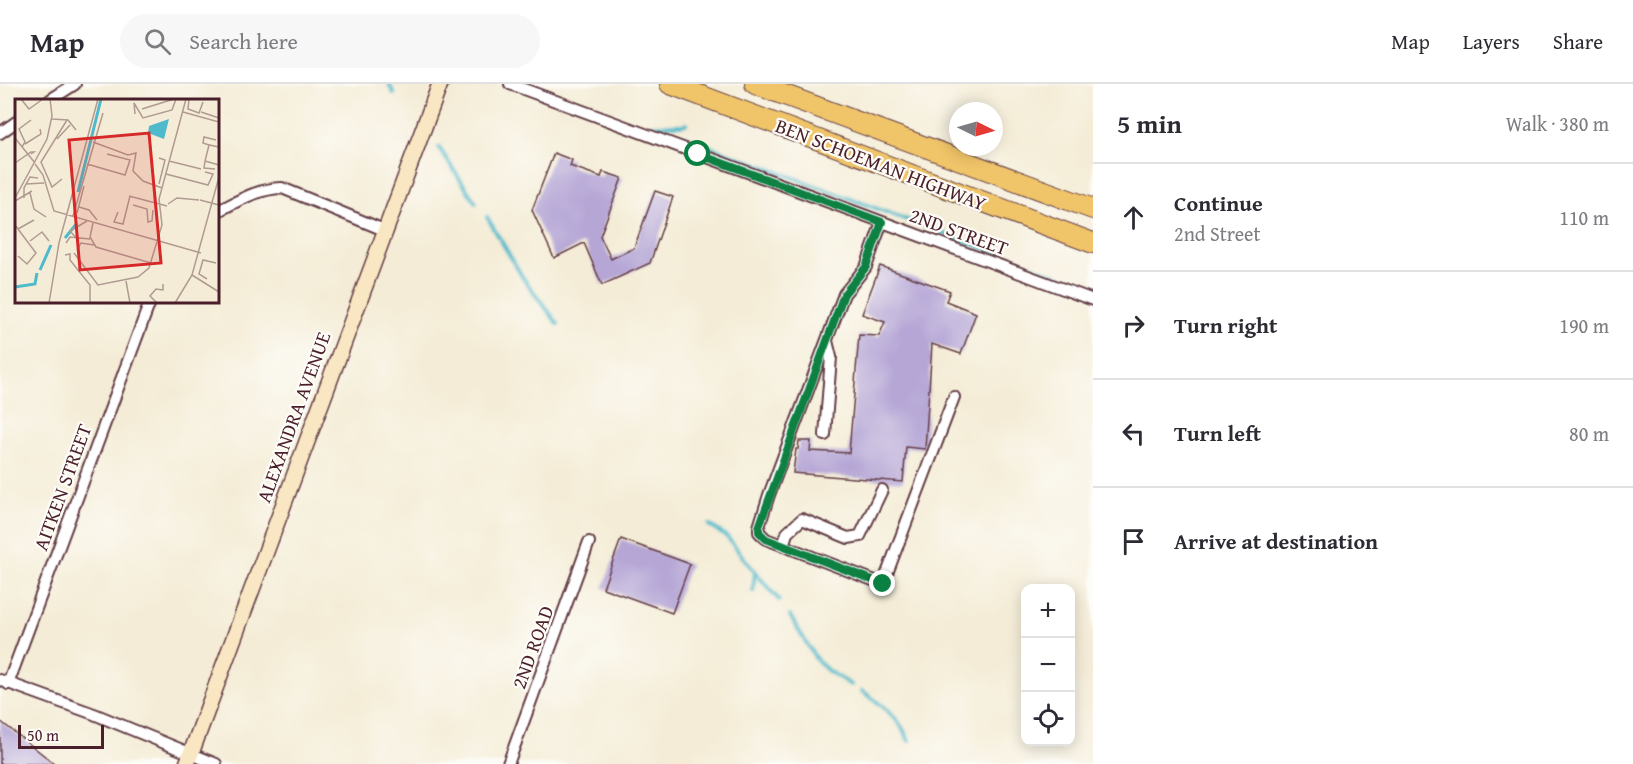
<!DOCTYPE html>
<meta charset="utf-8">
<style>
:root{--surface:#fff;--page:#f7f7f7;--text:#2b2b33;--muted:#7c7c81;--line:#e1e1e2}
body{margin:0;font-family:"Gentium Book Plus",serif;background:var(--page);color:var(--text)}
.controls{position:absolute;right:18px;bottom:18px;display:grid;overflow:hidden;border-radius:12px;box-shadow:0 3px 15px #0003}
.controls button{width:54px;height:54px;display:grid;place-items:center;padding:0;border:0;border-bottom:2px solid var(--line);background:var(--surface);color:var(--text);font:30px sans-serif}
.compass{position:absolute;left:949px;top:18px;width:54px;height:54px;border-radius:50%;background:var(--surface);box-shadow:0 3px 15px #0003;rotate:95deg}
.scale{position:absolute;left:18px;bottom:15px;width:86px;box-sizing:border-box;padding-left:6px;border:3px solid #4a1f2b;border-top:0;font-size:16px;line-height:21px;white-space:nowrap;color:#4a1f2b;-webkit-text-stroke:4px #fdfcf7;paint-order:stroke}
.stop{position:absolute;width:18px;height:18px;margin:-14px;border:4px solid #0b8043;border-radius:50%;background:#fff}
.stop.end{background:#0b8043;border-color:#fff;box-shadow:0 2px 6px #0008}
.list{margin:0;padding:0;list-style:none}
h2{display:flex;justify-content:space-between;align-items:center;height:78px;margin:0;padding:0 24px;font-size:26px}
h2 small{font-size:20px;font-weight:400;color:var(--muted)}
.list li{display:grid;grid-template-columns:39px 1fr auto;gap:18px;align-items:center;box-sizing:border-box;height:108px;padding:0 24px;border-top:2px solid var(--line)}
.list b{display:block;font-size:22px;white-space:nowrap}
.list p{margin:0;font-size:20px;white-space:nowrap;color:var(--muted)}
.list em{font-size:20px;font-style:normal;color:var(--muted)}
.icon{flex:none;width:33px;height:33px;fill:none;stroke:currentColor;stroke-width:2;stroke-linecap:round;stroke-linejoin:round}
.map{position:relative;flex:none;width:1093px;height:680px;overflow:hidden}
header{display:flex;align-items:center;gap:36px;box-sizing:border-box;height:84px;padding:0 30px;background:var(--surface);border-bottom:2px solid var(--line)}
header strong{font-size:28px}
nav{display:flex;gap:33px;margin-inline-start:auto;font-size:21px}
.search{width:420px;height:54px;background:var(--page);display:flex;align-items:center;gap:15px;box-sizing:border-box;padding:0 21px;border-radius:33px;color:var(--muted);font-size:22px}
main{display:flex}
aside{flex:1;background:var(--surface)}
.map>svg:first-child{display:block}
</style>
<header>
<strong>Map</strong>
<div class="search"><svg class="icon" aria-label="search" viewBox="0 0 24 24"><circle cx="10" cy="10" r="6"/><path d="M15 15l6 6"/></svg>Search here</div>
<nav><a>Map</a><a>Layers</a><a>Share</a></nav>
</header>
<main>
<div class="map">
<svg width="1093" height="680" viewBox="0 0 1093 680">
<rect width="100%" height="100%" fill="#fdfcf7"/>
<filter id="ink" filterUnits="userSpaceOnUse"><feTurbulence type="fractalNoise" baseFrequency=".0167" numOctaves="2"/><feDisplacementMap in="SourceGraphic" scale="12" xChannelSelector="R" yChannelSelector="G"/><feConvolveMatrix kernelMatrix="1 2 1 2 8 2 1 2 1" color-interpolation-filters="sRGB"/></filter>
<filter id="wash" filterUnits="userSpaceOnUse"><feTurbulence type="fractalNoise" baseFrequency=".008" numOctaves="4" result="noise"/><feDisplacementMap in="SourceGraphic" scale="24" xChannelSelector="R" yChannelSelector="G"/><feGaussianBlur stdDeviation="1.35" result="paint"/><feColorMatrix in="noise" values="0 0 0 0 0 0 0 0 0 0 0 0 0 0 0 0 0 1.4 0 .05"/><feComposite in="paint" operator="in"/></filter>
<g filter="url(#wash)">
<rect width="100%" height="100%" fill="#f4ecd6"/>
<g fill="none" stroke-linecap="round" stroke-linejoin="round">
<!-- stream -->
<path stroke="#4fbacb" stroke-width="4" d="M389 0 394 10
M652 41 1093 205
M656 41H683L687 39
M439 64 476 119
M487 133 523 194 558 240
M709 441 727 453 755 488 753 507
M755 488 779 516
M790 532 816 575 827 586 851 601
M862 607C881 620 900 634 909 657"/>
</g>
<g id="blocks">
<!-- building -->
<path fill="#b5a6d6" d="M554 69 572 76 570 82 601 93 603 88 622 94 600 152 611 175 634 164 655 107 673 113 650 179 602 201 584 159 554 174 532 126Z
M880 182 950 207 946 217 976 229 961 270 932 260 925 365 906 363 903 398 793 389 796 365H798L799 357H811L810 367 849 369 859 251 879 252 885 238 862 230Z
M621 455 690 480 672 529 603 504Z
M0 637 55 680H0Z"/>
</g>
</g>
<g filter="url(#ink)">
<use href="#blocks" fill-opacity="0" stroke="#643e45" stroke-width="1.5"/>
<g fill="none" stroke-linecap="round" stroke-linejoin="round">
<!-- street casing -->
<g stroke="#643e45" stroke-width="14">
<path id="street" d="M510 0 1093 216
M50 16 75 0
M0 49 16 38
M218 127C240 116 257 105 282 104L384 146
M882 138 866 183 844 210 769 411 759 443V448L766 455 883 500 954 313
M825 351 831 273 827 257
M783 462 787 449 802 435 848 454 860 452 882 406
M0 596 94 630 216 680
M8 600 150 218
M508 680 589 458"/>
</g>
<!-- secondary casing -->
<g stroke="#643e45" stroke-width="18">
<path id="secondary" d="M187 680 440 0"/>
</g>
<!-- highway casing -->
<g stroke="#643e45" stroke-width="22">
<path id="highway" d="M670 0 1093 159
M755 0 1093 125"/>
</g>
<!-- street -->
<use href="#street" stroke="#fff" stroke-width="10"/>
<!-- secondary -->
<use href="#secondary" stroke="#f9e7c3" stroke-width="15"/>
<!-- highway -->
<use href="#highway" stroke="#f0c469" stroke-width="20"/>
</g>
</g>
<g fill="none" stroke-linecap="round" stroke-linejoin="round" filter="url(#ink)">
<!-- route -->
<path stroke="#0b8043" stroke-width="8" d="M698 70 882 138 866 183 844 210 759 443V448L766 455 883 500"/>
</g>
<g text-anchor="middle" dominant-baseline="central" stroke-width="4.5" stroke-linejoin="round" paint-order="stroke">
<!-- street labels -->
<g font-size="20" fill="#4a1f2b" stroke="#fdfcf7">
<text transform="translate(881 80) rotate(21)">BEN SCHOEMAN HIGHWAY</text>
<text transform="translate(959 147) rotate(20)">2ND STREET</text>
<text transform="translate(293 333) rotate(-70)">ALEXANDRA AVENUE</text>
<text transform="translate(62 403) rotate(-70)">AITKEN STREET</text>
<text transform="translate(532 563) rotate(-70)">2ND ROAD</text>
</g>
</g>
<!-- overview -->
<g transform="translate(15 15)">
<rect width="204" height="204" fill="#f4ecd6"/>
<path d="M154 20 149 40 133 34 134 27Z" fill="#4fbacb"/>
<path fill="none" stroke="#4fbacb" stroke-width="3" d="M63 93 86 0M50 139 62 124M25 171 36 146M0 188 20 185 22 174"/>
<path fill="none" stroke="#b09a92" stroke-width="1.5" d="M6 0 14 10 28 0M174 0 173 10 184 14 188 3M127 10 159 0M168 13 204 23V27M186 13 204 19M120 15 119 4 128 19 157 11 161 0M37 20 53 21 61 31M0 39 20 64M42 40 55 26M78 43 113 56 121 54 118 72 128 82 147 89M10 45 26 35 25 30M194 46 188 44 189 38 201 41M7 48 10 43 4 30 16 21M204 48 194 46 190 62 204 66M154 62 186 70M190 62 189 69 200 70M0 64 16 53H19L16 55M20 65 28 76 39 112 186 154M72 65 110 76 115 61 92 55M151 75 193 86 198 75 190 73M47 80 37 88 26 63 52 21M11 85 29 84M144 85 150 61 144 59M15 94 19 110 31 118M114 97 152 107M0 99 32 40 37 17 35 0M9 99V89L15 78 23 79M185 101 204 106M0 102 17 92M153 105 162 99 184 101M118 106 132 110 133 123 137 122 138 111M64 108 74 111 82 121M103 113 99 123 108 125 115 97M62 114 69 87M58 117 88 14M78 124 75 138 81 148 136 164M0 126 21 154 12 165 3 157M3 130 19 121M63 141 55 132 72 122M15 142 27 133 34 142M51 144 55 138 75 140M62 151 66 144 79 146M59 154 83 186 123 178 134 169 147 126 144 100 171 0M50 156 55 155V161L75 186V204M177 176 204 193M192 180 184 175 188 161 201 164M111 182 115 204M34 204 44 144 83 0M142 204 135 197 141 190 148 191V185M160 204 177 176 204 78"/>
<path fill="#d62828" fill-opacity="0.15" stroke="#d62828" stroke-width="3" d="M134 34 146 164 65 171 54 41Z"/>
<rect width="204" height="204" fill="none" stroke="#4a1f2b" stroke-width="3"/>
</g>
</svg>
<div class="controls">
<button>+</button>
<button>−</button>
<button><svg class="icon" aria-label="locate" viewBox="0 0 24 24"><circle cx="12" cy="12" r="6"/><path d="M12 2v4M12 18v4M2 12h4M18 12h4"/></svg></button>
</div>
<svg class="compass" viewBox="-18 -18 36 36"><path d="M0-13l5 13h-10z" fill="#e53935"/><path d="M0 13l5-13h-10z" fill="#7c7c81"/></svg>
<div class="scale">50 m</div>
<div class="stop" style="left:698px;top:70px"></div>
<div class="stop end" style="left:883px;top:500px"></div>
</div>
<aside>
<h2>5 min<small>Walk · 380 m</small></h2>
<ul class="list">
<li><svg class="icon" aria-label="ahead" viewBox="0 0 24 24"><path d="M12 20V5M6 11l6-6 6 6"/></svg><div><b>Continue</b><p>2nd Street</p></div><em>110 m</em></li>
<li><svg class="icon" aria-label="right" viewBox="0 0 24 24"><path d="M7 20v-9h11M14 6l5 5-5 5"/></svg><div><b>Turn right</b></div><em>190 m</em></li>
<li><svg class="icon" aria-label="left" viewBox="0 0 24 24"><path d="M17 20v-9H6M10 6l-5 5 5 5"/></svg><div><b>Turn left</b></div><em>80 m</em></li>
<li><svg class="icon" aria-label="arrive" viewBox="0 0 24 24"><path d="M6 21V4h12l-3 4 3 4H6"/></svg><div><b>Arrive at destination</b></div></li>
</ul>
</aside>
</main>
